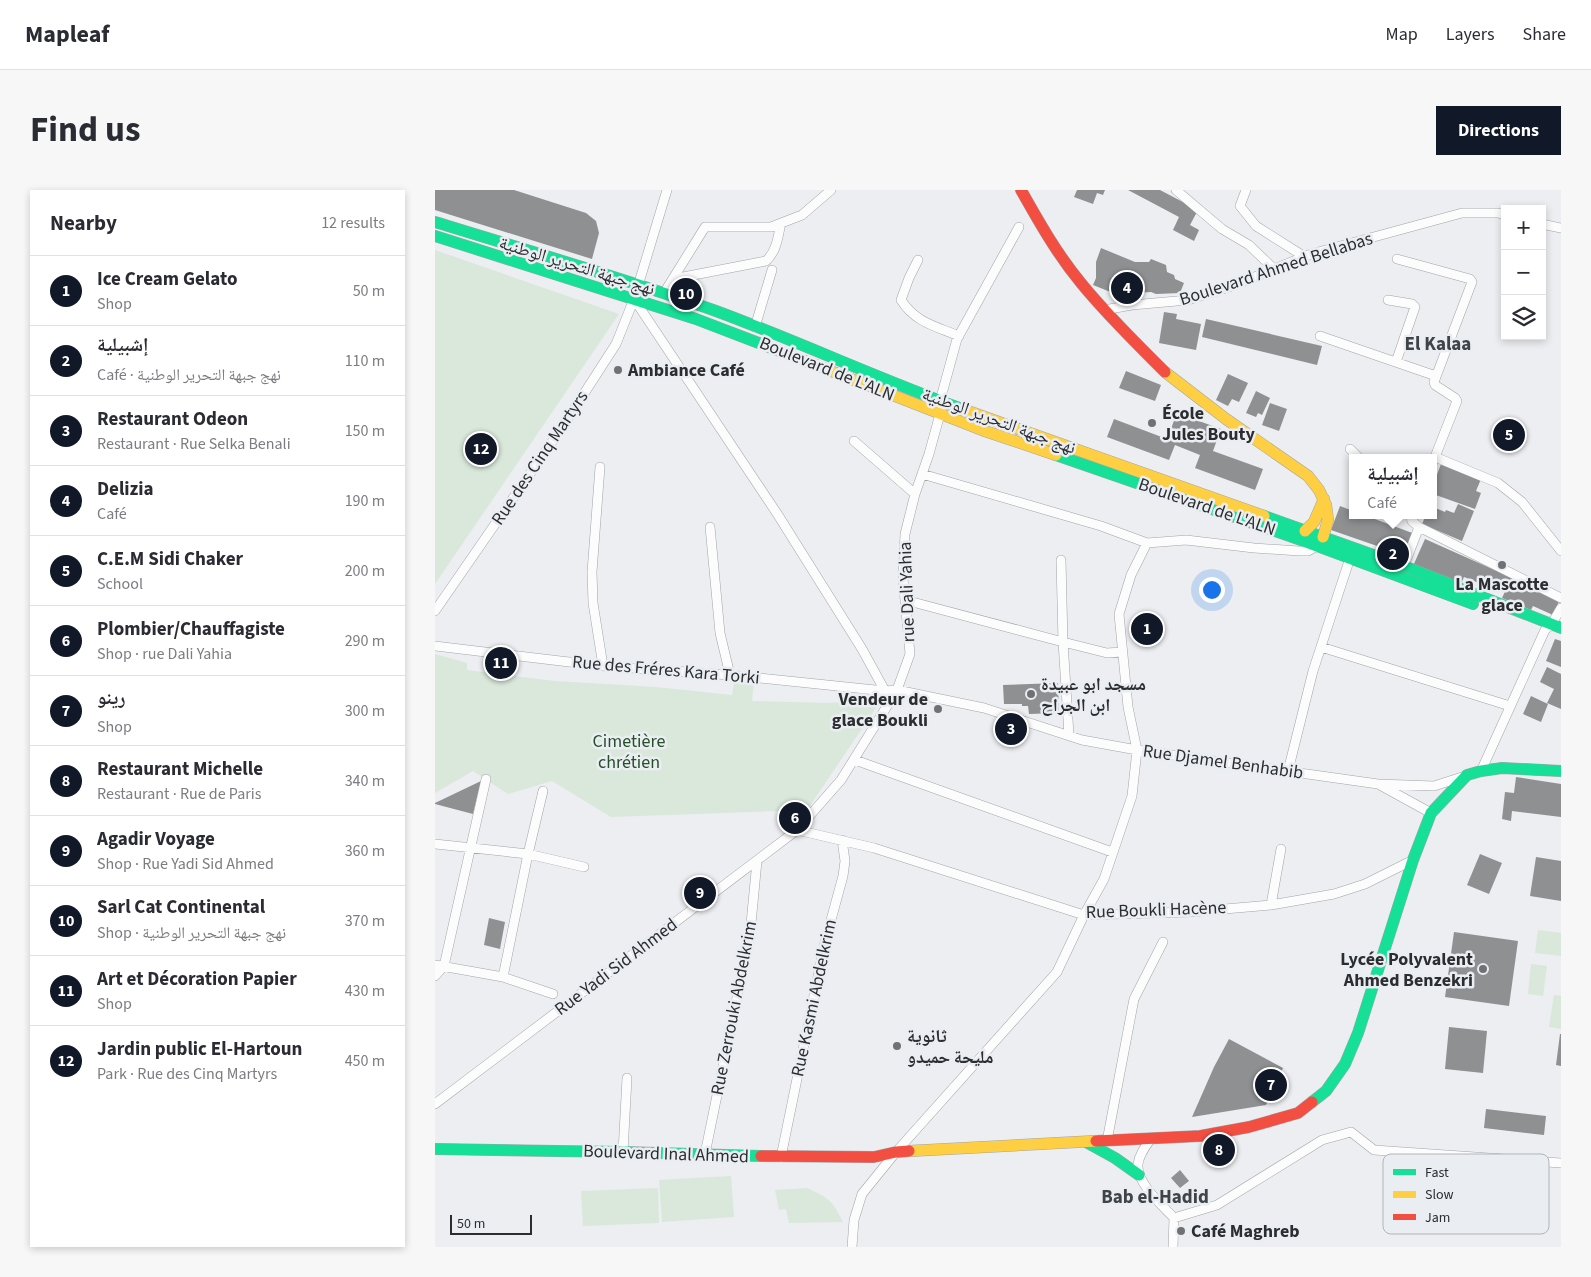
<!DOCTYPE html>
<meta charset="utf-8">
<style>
:root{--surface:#fff;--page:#f7f7f7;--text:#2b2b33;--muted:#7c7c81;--line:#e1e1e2;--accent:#111827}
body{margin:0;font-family:"Source Sans 3","Noto Naskh Arabic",sans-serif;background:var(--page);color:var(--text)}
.controls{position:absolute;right:15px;top:15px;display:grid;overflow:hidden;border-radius:0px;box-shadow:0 2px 8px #0003}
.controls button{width:45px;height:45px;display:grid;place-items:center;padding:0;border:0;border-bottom:1px solid var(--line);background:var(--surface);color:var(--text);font:25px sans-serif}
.scale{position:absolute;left:15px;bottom:12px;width:82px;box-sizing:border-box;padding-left:5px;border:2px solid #2c2d2f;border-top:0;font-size:14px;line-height:18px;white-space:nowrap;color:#2c2d2f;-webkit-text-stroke:4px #eaeef3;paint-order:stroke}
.you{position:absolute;left:776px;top:399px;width:18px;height:18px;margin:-12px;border:4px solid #fff;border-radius:50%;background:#1a73e8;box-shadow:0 0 0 8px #1a73e833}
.badge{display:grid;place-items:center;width:32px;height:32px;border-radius:50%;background:var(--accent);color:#fff;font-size:16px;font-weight:700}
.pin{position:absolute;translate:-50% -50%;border:2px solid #fff;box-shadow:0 1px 5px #0006}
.popup{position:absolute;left:914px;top:264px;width:88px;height:65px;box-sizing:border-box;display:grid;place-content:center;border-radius:0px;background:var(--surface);filter:drop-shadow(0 1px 4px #0005);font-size:16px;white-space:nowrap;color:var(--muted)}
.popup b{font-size:19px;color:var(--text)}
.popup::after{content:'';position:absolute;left:50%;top:100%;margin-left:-10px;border:10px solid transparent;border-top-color:var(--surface)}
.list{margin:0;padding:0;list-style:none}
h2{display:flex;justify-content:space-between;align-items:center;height:65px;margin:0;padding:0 20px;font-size:21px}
h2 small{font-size:16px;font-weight:400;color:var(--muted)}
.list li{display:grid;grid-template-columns:32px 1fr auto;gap:15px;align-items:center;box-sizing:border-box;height:70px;padding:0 20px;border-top:1px solid var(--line)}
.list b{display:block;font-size:19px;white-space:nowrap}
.list p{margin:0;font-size:16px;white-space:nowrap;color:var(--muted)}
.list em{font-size:16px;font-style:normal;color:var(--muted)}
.icon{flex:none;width:28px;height:28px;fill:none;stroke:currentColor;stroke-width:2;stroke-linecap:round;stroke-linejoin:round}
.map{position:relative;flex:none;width:1126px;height:1057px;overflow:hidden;border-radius:0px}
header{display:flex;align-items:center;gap:30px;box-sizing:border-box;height:70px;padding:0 25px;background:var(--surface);border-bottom:1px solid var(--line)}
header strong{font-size:24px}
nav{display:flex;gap:28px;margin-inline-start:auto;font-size:18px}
.intro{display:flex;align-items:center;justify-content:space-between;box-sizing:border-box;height:120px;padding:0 30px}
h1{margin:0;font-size:35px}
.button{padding:12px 22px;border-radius:0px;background:var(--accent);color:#fff;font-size:18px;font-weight:700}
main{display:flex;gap:30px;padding:0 30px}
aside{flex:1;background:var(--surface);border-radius:0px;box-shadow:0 2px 8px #0003}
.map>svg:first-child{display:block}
</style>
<header>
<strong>Mapleaf</strong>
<nav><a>Map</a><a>Layers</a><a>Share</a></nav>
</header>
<div class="intro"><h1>Find us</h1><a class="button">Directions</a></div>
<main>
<aside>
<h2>Nearby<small>12 results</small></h2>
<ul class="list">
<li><span class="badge">1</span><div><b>Ice Cream Gelato</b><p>Shop</p></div><em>50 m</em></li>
<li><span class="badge">2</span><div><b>إشبيلية</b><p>Café · نهج جبهة التحرير الوطنية</p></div><em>110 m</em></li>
<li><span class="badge">3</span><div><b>Restaurant Odeon</b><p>Restaurant · Rue Selka Benali</p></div><em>150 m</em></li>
<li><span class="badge">4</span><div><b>Delizia</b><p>Café</p></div><em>190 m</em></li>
<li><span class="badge">5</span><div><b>C.E.M Sidi Chaker</b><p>School</p></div><em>200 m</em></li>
<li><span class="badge">6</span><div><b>Plombier/Chauffagiste</b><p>Shop · rue Dali Yahia</p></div><em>290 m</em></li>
<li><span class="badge">7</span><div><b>رينو</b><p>Shop</p></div><em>300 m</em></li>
<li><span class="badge">8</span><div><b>Restaurant Michelle</b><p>Restaurant · Rue de Paris</p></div><em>340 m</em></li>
<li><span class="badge">9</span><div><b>Agadir Voyage</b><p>Shop · Rue Yadi Sid Ahmed</p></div><em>360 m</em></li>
<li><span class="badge">10</span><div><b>Sarl Cat Continental</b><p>Shop · نهج جبهة التحرير الوطنية</p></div><em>370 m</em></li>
<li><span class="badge">11</span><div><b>Art et Décoration Papier</b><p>Shop</p></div><em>430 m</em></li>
<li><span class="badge">12</span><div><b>Jardin public El-Hartoun</b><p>Park · Rue des Cinq Martyrs</p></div><em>450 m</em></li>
</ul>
</aside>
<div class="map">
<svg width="1126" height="1057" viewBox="0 0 1126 1057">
<rect width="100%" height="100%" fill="#eceef1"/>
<!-- green -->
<path fill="#d9e8db" d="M0 60 184 124 0 394Z
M0 464 32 473V480L120 491 221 497 297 505 299 493H307V488L319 490 317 511 395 513 447 509 370 623 343 621 176 627 117 591 73 604 38 581 0 603Z
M1103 740 1126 743V766L1100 763Z
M1096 774 1112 776 1108 806 1093 804Z
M1119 805 1126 806V839L1114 837Z
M296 986 299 1027 227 1032 224 990Z
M223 998 224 1033 148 1036 146 1001Z
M372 998C394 1008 397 1010 408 1032L354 1033 351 1019 344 1020 340 1000Z"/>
<!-- building -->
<path fill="#8e9092" d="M0 0H79L151 23 161 31 164 43 157 69 0 20Z
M642 0H670L668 5 662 3 658 14 639 7Z
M693 0H725L763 20 755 35 764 40 759 51 738 40 744 27Z
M666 58 700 72H714L716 69 731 75 732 82 739 85 740 89 749 93 745 103 721 104 716 102 699 103 685 98 683 103H678L658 95 661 88V72Z
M729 122 742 124 741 129 766 134 761 160 724 153Z
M771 129 887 156 882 175 767 147Z
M691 181 726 195 720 211 684 198Z
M793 184 813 193 804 212 797 209 793 216 781 210Z
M821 201 835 208 827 225 823 223 821 227 811 223Z
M835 213 852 219 844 241 827 235Z
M742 223 786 239 778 261 828 279 820 300 760 278 765 265 740 255 734 270 672 247 679 229 732 249Z
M1006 274 1046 289 1041 301 1046 303 1040 319 998 304V295Z
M1023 314 1039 321 1027 351 987 334 991 325H998V317L1010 322 1011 320 1019 323Z
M905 316 918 321V325H929L980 344 971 366 896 340Z
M990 349 1125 409 1118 425 1098 416 1096 420 1067 408 1074 393 1068 390 1063 401 1029 387 1026 394 978 376Z
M1120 449 1126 451V477L1111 471Z
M1112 477 1126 484V519L1112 513 1119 499 1105 492Z
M623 493 624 523 594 524 593 516H587V514H569L568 495Z
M1096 506 1113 514 1106 532 1088 524Z
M1081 587 1126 594V627L1077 621 1076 631 1067 629 1070 602 1079 603Z
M46 591 38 624 0 614V613Z
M1045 664 1067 673 1054 704 1032 695Z
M1101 667 1126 671V711L1095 706Z
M54 728 70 732 65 759 49 755Z
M1019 742 1083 751 1074 816 1010 807Z
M1014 837 1052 841 1048 883 1010 879Z
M1125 844H1126V876L1121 875Z
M794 849 848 878 831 915 757 927 779 877Z
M1051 919 1111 926 1109 945 1049 938Z
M745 980 754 991 745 998 736 988Z"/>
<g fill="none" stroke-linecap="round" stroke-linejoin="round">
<!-- street casing -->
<g stroke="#a2a4a6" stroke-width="10">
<path id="street" d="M232 0 199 109 343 325 427 459 450 501
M741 0 787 39 814 55 840 80
M811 0 805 16 821 36 870 67
M1107 34 1126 38
M962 69 1035 89 1037 92 999 192 1000 195 1020 208 1022 211 998 272
M483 70 474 88 466 110C481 133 500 136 524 146
M238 89 331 71C342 61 343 46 346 33
M229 103 270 37H336L367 25 396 0
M953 110 977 114 980 117 961 172
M669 120 697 115 753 110 800 95 876 64 1027 23H1063L1070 25
M320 137 337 80
M885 146 1001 186
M419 251 480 304
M915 259 924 268
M998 268 1000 267 1063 293 1087 312 1126 361
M165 277 157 382 158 413 168 476
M487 284 666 336 712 353 751 350 819 358 864 361H873L884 355
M975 325 977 331 984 337 1126 408
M275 337 285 443 295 485
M626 370 628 452 672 463 687 462
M969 376 984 337
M470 410 628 452 634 545
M0 421 130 233 181 154 199 109
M0 456 168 476 295 485 450 501 462 500 549 518 647 550 702 560 943 594 999 596 1027 587
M886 457 1075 516
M420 570 677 662
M853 581 878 481 915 368
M1046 581 1110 440 1116 435 1126 418
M945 595 996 623
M362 640 439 658 649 725 755 722 836 715 899 704 930 694 978 670
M0 654 93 664 149 677
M836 715 846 659
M0 775 68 787 118 804
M0 786 9 776 51 589
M68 787 93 664 108 601
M0 914 362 640 406 590 462 500 475 464 468 388 470 344 480 304 494 264 505 224V211L522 149 584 37
M715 950C710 957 704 965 703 974 701 993 727 1015 739 1028L738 1057
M672 951 699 809 728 752
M188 962 192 888
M270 964 315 744 322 671
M346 967 390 752 408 686 410 671 407 650
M739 1028 782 1015 887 950 916 942 939 960 1126 973
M417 1057 419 1030 427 1004 461 962 622 782 649 725 669 689 697 606 702 560 693 517 684 424 696 385 712 353"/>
</g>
<!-- fast casing -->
<g stroke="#a2a4a6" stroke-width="12">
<path id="fast" d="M0 32C94 61 188 88 281 121 365 152 446 190 530 220
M0 46 261 129 355 165
M621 265 866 350 1038 414
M829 326 969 376 1126 438
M877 912 891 901 910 874 923 843 978 670 996 623 1032 585 1046 581 1067 578 1126 581
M651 952 680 968 704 985
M0 959 188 962 326 966"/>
</g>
<!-- slow casing -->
<g stroke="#a2a4a6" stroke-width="12">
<path id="slow" d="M355 165 547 240 621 265
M730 182 791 229 873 286 884 300 891 315 893 330 888 347
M530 220 829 326
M870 341 879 332 889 309
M474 961 661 951"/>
</g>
<!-- jam casing -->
<g stroke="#a2a4a6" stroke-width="12">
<path id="jam" d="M586 0C604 32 622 64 646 93 672 125 701 153 730 182
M661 951 765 946 814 937 863 923 877 912
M326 966 439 967 461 962 474 961"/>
</g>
<!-- street -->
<use href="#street" stroke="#fcfcfd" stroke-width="9"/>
<!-- fast -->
<use href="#fast" stroke="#16e098" stroke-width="11"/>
<!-- slow -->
<use href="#slow" stroke="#ffcf43" stroke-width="11"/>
<!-- jam -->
<use href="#jam" stroke="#f24e42" stroke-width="11"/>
</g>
<!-- markers -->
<g fill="#6f7173" stroke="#eaeef3" stroke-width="2">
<circle cx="183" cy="180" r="5"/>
<circle cx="717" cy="233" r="5"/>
<circle cx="1067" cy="375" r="5"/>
<circle cx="596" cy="504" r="5"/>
<circle cx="503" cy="519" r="5"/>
<circle cx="1048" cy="779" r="5"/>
<circle cx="462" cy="856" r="5"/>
<circle cx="746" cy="1041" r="5"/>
</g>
<g text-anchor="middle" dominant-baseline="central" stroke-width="5" stroke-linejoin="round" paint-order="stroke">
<!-- street labels -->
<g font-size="18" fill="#2c2d2f" stroke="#eaeef3">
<text transform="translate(142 76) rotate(17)">نهج جبهة التحرير الوطنية</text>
<text transform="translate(841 79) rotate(-18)">Boulevard Ahmed Bellabas</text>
<text transform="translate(392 179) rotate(22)">Boulevard de L'ALN</text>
<text transform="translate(564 231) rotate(20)">نهج جبهة التحرير الوطنية</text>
<text transform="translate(105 268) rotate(-56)">Rue des Cinq Martyrs</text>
<text transform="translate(772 317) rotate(19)">Boulevard de L'ALN</text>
<text transform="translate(472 402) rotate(-92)">rue Dali Yahia</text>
<text transform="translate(231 480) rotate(5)">Rue des Fréres Kara Torki</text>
<text transform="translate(788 572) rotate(8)">Rue Djamel Benhabib</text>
<text transform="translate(721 720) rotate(-2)">Rue Boukli Hacène</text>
<text transform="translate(181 777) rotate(-37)">Rue Yadi Sid Ahmed</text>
<text transform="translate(379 808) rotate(-78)">Rue Kasmi Abdelkrim</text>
<text transform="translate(299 818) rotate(-79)">Rue Zerrouki Abdelkrim</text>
<text transform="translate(231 964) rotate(2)">Boulevard Inal Ahmed</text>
</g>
<!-- poi labels -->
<g font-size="18" font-weight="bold" fill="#2c2d2f" stroke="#eaeef3" text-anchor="start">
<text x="193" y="180">Ambiance Café</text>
<text x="727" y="223">École<tspan x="727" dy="21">Jules Bouty</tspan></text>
<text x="1067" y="394" text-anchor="middle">La Mascotte<tspan x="1067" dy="21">glace</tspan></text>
<text x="606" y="494">مسجد ابو عبيدة<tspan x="606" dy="21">ابن الجراح</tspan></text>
<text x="493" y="509" text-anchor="end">Vendeur de<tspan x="493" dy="21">glace Boukli</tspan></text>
<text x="1038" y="769" text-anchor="end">Lycée Polyvalent<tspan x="1038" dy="21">Ahmed Benzekri</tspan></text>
<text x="472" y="846">ثانوية<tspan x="472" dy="21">مليحة حميدو</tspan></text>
<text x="756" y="1041">Café Maghreb</text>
</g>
<!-- park labels -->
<g font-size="18" fill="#255028" stroke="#eaeef3">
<text x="194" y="551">Cimetière<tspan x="194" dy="21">chrétien</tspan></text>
</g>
<!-- neighbourhood labels -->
<g font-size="19" font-weight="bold" fill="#404347" stroke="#eaeef3">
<text x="1003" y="154">El Kalaa</text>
<text x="720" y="1007">Bab el-Hadid</text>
</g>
</g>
<!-- legend -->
<rect x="948" y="964" width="166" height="80" rx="8" fill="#eaeef3" stroke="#b1b4b8" stroke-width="1"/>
<rect x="958" y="979" width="23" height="6" fill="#16e098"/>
<rect x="958" y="1001" width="23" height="7" fill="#ffcf43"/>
<rect x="958" y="1024" width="23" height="6" fill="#f24e42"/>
<g font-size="14" fill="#2c2d2f">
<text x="990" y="987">Fast</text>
<text x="990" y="1009">Slow</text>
<text x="990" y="1032">Jam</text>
</g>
</svg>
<div class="controls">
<button>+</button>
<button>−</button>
<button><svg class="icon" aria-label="layers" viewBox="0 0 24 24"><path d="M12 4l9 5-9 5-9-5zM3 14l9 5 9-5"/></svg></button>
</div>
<div class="scale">50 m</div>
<div class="you"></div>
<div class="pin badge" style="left:712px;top:439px">1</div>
<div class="pin badge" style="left:958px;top:364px">2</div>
<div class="popup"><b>إشبيلية</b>Café</div>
<div class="pin badge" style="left:576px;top:539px">3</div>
<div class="pin badge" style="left:692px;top:98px">4</div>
<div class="pin badge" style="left:1074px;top:245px">5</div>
<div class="pin badge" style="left:360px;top:628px">6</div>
<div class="pin badge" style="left:836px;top:895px">7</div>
<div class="pin badge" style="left:784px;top:960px">8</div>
<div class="pin badge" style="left:265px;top:703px">9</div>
<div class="pin badge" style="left:251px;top:104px">10</div>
<div class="pin badge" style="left:66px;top:473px">11</div>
<div class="pin badge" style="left:46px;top:259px">12</div>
</div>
</main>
